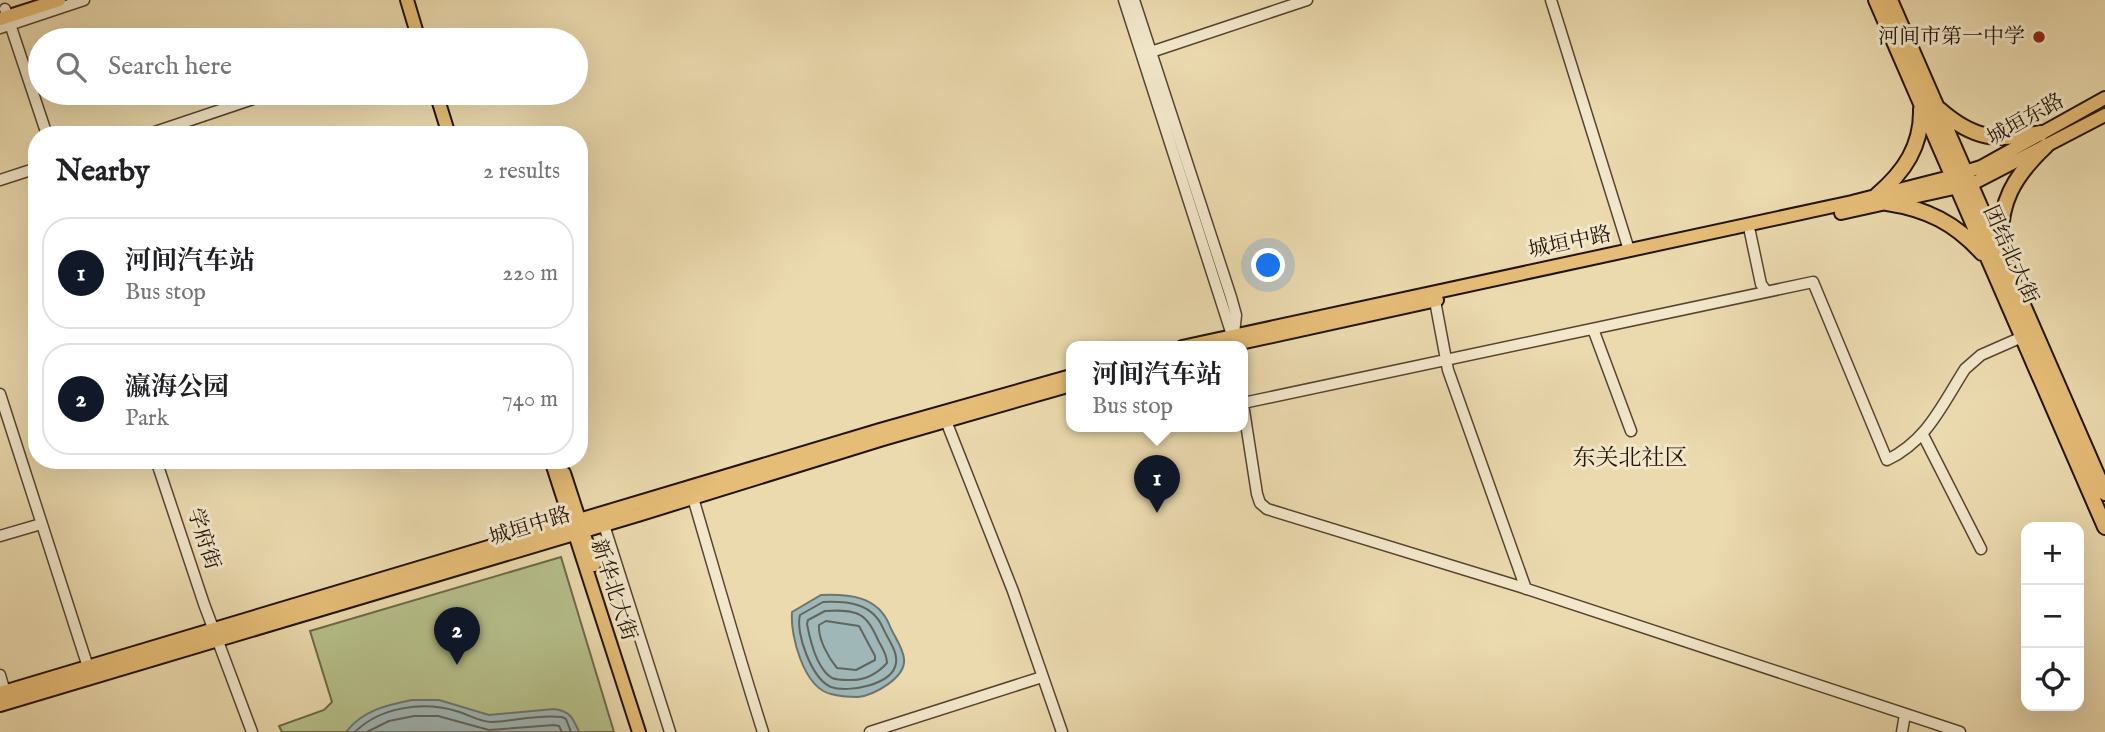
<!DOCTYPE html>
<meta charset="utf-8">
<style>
:root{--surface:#fff;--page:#f2f2f2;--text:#202124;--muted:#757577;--line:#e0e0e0;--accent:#111827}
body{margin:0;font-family:"IM FELL English","Noto Serif SC",serif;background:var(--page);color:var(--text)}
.controls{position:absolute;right:21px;bottom:21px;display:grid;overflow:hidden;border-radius:14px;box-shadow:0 7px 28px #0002}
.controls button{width:63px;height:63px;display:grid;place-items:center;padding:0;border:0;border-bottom:2px solid var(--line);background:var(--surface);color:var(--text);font:35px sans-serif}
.you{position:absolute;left:1269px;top:266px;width:24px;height:24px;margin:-18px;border:5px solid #fff;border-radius:50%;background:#1a73e8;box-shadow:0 0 0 10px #1a73e833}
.badge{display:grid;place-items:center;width:46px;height:46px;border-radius:50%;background:var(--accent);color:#fff;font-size:23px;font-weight:700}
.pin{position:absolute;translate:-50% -58px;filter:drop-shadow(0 2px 4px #0008)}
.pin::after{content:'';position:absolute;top:37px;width:24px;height:21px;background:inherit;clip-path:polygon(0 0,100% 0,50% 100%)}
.popup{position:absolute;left:1066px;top:341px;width:182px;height:91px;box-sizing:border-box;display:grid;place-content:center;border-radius:14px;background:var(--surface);filter:drop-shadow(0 2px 5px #0005);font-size:23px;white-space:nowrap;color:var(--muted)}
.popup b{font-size:26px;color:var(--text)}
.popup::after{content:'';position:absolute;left:50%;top:100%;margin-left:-14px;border:14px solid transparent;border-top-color:var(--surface)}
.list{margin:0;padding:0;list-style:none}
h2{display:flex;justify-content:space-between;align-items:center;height:91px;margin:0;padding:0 28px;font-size:30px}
h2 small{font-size:23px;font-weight:400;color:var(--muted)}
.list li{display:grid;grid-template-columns:46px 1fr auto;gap:21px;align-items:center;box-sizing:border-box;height:112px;margin:0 14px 14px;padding:0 14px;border:2px solid var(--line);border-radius:28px}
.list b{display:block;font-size:26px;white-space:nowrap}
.list p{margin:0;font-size:23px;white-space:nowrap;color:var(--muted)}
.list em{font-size:23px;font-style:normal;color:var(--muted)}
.icon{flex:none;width:38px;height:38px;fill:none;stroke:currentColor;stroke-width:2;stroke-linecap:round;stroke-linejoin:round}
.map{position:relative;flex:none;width:2105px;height:732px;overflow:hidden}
.search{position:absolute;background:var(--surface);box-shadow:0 7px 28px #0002;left:28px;top:28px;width:560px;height:77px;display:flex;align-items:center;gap:18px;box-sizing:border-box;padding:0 24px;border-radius:38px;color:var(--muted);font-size:26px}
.panel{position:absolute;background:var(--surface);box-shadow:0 7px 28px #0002;left:28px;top:126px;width:560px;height:343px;border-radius:28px}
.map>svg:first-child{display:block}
</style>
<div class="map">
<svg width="2105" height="732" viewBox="0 0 2105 732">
<rect width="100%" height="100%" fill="#ebdaae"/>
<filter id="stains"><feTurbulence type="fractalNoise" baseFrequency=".00286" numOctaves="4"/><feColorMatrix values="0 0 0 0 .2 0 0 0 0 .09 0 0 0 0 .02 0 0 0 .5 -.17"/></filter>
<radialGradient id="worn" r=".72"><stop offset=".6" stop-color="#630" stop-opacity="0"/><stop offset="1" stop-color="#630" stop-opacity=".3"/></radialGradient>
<!-- green -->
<path fill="#b6c08b" stroke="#6c6a48" stroke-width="2" d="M561 557 614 732H282L279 726 324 710 332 702 310 631Z"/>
<!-- water -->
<path fill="#9fb7b7" stroke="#6d7570" stroke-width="2" d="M821 595C849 594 877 596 889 624 893 635 903 647 904 659 906 678 874 695 858 697 850 697 838 696 831 694 804 688 790 636 792 612Z
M412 700H439L489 715 554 709C570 711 573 718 579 732H346C363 710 387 705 412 700Z"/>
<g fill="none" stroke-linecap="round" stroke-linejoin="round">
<!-- shore -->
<path stroke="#61655e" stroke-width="2" d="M823 602C848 601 872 603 883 628 887 638 898 651 896 663 893 685 848 693 831 687 812 679 795 633 800 615Z
M825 611C859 609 866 613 879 642 883 649 887 655 887 663 877 674 863 681 848 680 843 680 837 680 832 678 817 669 810 640 807 624L808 620Z
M826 621 859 626 875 656V660L856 670 837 668C828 657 818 639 819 625Z
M355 732C380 707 423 701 456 711 468 714 479 722 492 722 515 721 538 714 562 717L566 719 571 732
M367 732 389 721 414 716H438L489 730 554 725 559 726 562 732"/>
<!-- minor casing -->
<g stroke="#554530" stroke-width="13">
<path id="minor" d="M1124 0 1232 335
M1134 0 1231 297 1236 315 1233 343
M1551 0 1629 250
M5 9 47 135
M0 28 84 0
M1151 52 1307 0
M146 135 271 93
M0 180 37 168
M1750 232 1761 284 1766 291
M1435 301 1448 370 1526 589
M1593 329 1631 431
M0 394 88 667
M1243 403 1813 282 1887 460C1927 441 1942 405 1965 369L1981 355 2022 337
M1243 404 1257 494 1260 503 1267 509 1521 587 1960 732
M946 421 1013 591 1062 732
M1923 435 1981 549
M156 460 204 604 252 732
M693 498C716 576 738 654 763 732
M604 525 670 732
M0 536 41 524
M0 675 5 692
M870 732 1042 677
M1902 732 1905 714"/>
</g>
<!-- major casing -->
<g stroke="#231306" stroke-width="16">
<path id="major" d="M407 0 419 40
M0 19 59 0
M436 93 449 135
M1841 213 1972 184 2105 115
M1182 347 1852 202 1946 178 1981 167 2105 98
M1222 347 1437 300
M551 460 639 732
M564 473 594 565
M0 693 880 430 1071 376
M0 705 641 514 883 439 1071 385"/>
</g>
<!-- highway casing -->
<g stroke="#231306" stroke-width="18">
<path id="highway" d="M1876 0 2105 527
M1890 0 2105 493
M1939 109C1974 140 1997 141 2041 133
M1877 195C1904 172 1922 146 1921 109
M1887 203C1927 209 1955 223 1982 253
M2001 248C1998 203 2014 176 2046 146"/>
</g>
<!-- minor -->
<use href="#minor" stroke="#f2e7ca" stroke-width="10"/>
<!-- major -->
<use href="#major" stroke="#e6bd77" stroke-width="12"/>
<!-- highway -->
<use href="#highway" stroke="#e6bd77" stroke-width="14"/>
</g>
<!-- markers -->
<circle fill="#8f2418" stroke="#f2e7ca" stroke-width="2.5" cx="2039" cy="37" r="7"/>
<g text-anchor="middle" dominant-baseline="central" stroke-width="6" stroke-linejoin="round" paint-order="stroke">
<!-- poi labels -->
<g font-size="21" fill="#231306" stroke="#f2e7ca" text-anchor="end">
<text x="2025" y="37">河间市第一中学</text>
</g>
<!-- street labels -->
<g font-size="21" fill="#231306" stroke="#f2e7ca">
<text transform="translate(2026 120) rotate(-29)">城垣东路</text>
<text transform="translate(1570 243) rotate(-12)">城垣中路</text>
<text transform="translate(2010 255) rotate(66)">团结北大街</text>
<text transform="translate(530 527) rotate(-17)">城垣中路</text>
<text transform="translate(203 539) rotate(72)">学府街</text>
<text transform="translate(613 590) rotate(72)">新华北大街</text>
</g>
<!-- neighbourhood labels -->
<g font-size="23" fill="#231306" stroke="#f2e7ca">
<text x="1630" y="458">东关北社区</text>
</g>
</g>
<rect width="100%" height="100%" filter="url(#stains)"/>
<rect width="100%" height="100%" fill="url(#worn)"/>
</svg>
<div class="controls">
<button>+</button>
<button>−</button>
<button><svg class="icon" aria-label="locate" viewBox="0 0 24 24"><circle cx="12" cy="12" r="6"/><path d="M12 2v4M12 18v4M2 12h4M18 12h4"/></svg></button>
</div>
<div class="you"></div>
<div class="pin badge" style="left:1157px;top:513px">1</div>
<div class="popup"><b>河间汽车站</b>Bus stop</div>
<div class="pin badge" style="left:457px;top:665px">2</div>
<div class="search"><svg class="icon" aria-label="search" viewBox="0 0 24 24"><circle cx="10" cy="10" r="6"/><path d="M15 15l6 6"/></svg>Search here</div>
<section class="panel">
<h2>Nearby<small>2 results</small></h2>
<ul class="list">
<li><span class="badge">1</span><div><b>河间汽车站</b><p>Bus stop</p></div><em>220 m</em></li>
<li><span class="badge">2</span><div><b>瀛海公园</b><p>Park</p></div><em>740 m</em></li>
</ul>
</section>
</div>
